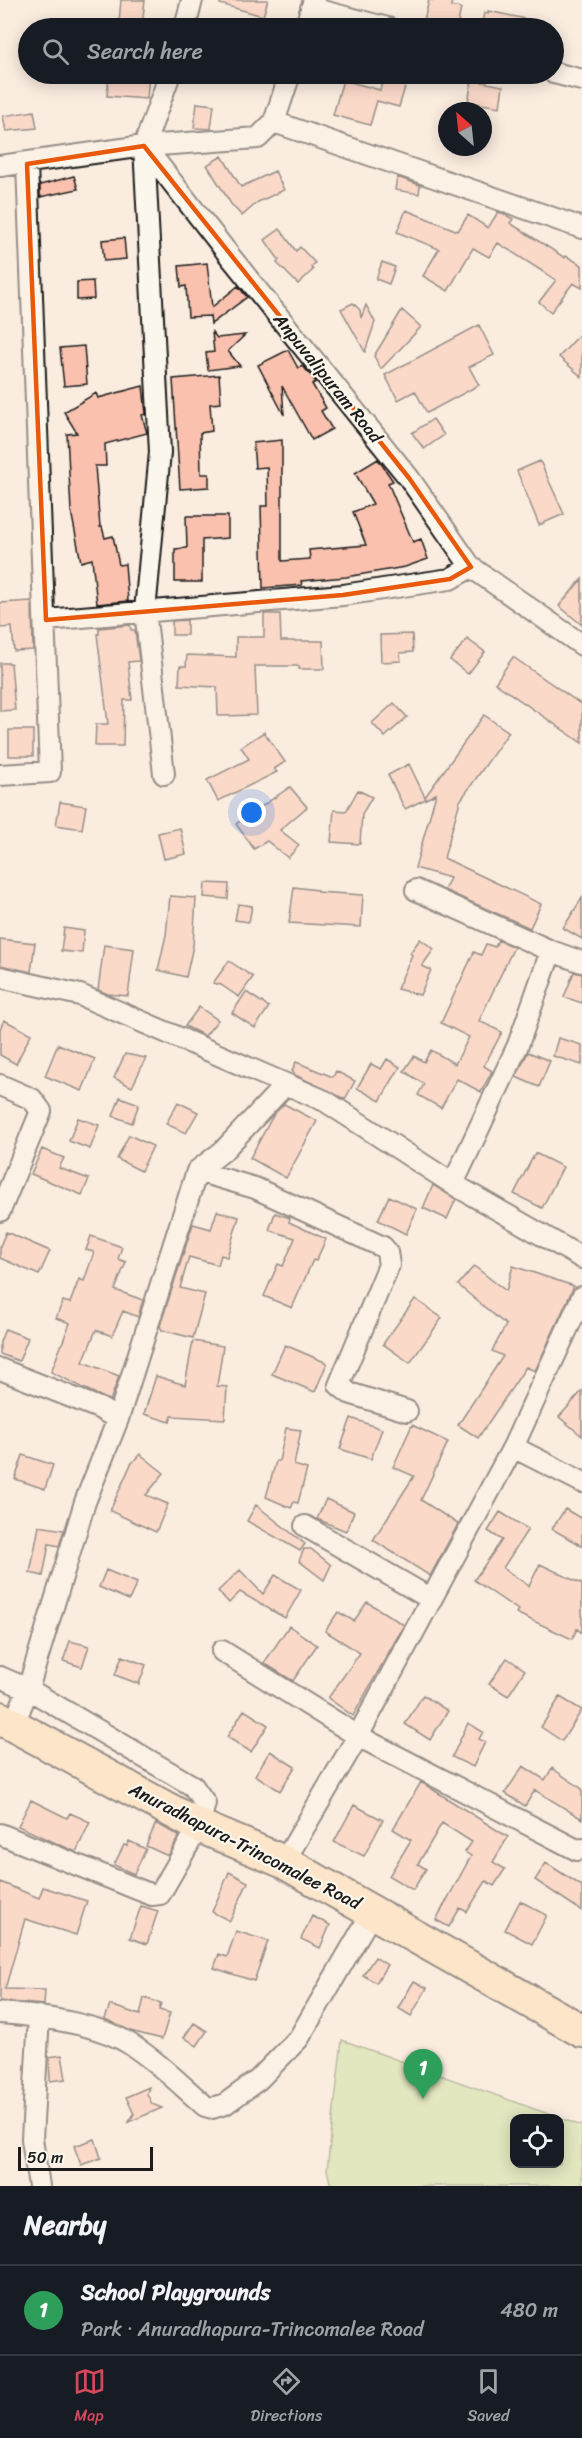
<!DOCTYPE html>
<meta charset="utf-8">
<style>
:root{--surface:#171b24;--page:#20242c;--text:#f1f3f6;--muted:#9ea1a6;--line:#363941;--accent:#d1495b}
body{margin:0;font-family:Sriracha,sans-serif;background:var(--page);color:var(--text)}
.controls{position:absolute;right:18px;bottom:18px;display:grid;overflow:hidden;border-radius:12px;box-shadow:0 3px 15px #0003}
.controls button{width:54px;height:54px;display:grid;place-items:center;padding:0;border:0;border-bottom:2px solid var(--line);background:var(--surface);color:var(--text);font:30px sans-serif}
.compass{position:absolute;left:438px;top:102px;width:54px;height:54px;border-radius:50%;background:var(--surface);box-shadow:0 3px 15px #0003;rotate:333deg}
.scale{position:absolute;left:18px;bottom:15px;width:135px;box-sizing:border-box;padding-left:6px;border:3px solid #1c1c1c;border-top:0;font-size:16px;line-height:21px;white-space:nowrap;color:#1c1c1c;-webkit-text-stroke:4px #fbf7ec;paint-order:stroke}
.you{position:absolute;left:252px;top:813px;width:21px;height:21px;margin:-15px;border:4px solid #fff;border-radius:50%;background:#1a73e8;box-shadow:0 0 0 9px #1a73e833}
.badge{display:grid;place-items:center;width:39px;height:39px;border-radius:50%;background:var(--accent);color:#fff;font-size:20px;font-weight:700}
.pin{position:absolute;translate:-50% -50px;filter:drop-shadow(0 2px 3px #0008)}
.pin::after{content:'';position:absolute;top:32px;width:21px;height:18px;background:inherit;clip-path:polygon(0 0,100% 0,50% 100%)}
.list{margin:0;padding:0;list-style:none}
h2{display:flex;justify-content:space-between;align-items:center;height:78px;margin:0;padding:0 24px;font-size:26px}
h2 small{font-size:20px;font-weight:400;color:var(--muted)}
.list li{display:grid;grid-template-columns:39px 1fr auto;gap:18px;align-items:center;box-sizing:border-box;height:90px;padding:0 24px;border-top:2px solid var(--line)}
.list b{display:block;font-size:22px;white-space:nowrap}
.list p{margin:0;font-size:20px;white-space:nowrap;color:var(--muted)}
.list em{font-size:20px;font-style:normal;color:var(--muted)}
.icon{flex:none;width:33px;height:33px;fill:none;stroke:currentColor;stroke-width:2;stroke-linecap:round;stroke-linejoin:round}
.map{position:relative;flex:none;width:582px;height:2186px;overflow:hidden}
.search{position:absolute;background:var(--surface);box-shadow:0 3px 15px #0003;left:18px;right:18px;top:18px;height:66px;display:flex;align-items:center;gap:15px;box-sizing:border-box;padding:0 21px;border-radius:33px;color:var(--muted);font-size:22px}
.sheet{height:168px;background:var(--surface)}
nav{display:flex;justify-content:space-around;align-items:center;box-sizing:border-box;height:84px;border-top:2px solid var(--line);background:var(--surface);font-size:16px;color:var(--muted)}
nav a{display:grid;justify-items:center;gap:3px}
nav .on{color:var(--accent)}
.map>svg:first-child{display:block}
</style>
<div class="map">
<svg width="582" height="2186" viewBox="0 0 582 2186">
<rect width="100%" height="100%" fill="#fbece0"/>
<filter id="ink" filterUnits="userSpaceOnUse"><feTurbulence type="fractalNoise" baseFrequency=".0167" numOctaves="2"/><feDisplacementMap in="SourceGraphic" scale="12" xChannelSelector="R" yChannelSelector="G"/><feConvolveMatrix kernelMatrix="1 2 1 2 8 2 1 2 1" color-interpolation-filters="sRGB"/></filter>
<g filter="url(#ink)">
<!-- green -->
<path fill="#c4e198" stroke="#707e5a" stroke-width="1.5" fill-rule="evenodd" d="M342 2040 582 2126V2186H331L327 2170ZM514 2118H560V2164H514Z"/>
<!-- building -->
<path fill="#fac2ae" stroke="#1c1c1c" stroke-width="1.5" d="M121 0H145L142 25 119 22Z
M220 0H268L263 16 220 4Z
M429 0H452L451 6 461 8 457 28H422Z
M488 11 541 22V28H481L484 13 488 14Z
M109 74H149L147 99 107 96Z
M384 74H409L399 107 377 101 370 125 333 115 343 80 380 90Z
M472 80 503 86 500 107 468 102Z
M197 103 214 105 211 129 194 128Z
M34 111 37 128 6 131 3 116Z
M222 156 241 187 275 171 284 190 258 202 242 216 231 204 207 165Z
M74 176 78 189 40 197V185Z
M397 177 420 185 419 194 395 190Z
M406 210 458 231 468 215 488 228 498 212 504 214 513 219 510 223 565 258 566 256 582 265V288L573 283 551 312 539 302 556 280 498 243 489 257 473 248 448 291 423 276 439 249 397 232Z
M280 229 296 251 300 247 315 263 311 267 313 270 298 284 277 263 279 260 265 240Z
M124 238 126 259 104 261 102 240Z
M382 262 395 267 389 284 376 279Z
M207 263 212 307 238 286 247 297 211 324 210 316 188 317 186 286 181 287 179 266Z
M93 281 94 299 77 300V282Z
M353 303 360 310 361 318 366 305 375 322 365 352 341 309Z
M402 310 421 327 381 369 374 356Z
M479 325 494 355 469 367 479 385 427 413 415 391 398 400 385 375Z
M212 332 217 338 245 335 228 351 240 366 208 370 206 353 214 352Z
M582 332V377L559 357Z
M84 346 87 384 64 386 60 348Z
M288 350 298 368 303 366 316 382 312 384 326 408 321 411 332 429 312 440 282 386 284 415 258 365Z
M219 375 221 403 210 404 212 431 200 433 201 474H209V487L180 489 173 379Z
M143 386 146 414 142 415 147 433 105 444 106 466H95L100 527H102L105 538 113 536 119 565 125 564 128 601 97 604 92 559 81 562 71 511 67 434 77 433 64 412 96 393 98 398Z
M433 419 444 435 424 449 412 433Z
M282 440V561L310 559 309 550 366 545 353 512 373 504 355 473 378 459 393 481 388 483 413 542 421 539 428 559 405 567 346 577 301 581 302 585 263 588 261 506H268L267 467 255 468 253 443Z
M540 461 564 514 539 525 517 471Z
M186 516H228V538L202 540V582H175V549L187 548Z
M582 579V625L559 606Z
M32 601 33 650 14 651 12 627 0 628V603Z
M264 614H280L281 641H323L324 669H299V666H255L257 715 218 716 217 687 179 685 180 666H186L187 655 236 657V637H264Z
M187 620V635H172V621Z
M130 625 131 630H135L139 661 128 662 132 700H124L123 746H95L96 724H108L97 634H99V628Z
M412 634 413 652 400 653 401 661 381 662 380 635Z
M467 639 485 652 468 674 450 660Z
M513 657 582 705V743L495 683Z
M0 663H11L15 710 0 711Z
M394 703 407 717 385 737 372 723Z
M484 715 509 732 460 801 444 858 541 904 530 928 444 890 450 878 415 868 436 794 405 809 388 775 409 764 425 797Z
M9 730H33V756H9Z
M264 732 285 762 274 769 277 772 218 801 207 780 249 759 241 747Z
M290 787 307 807 280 830 299 845 288 858 267 841 254 849 236 824Z
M358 790 372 797 362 814 360 844 331 842 334 810 346 811Z
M60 802 86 806 82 829 56 825Z
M180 828 186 854 164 859 158 833Z
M205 883 229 884 228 899 204 897Z
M294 887 317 890V892L363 895 361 927 289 923Z
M170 896 196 898 193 946 186 977 158 970 166 935Z
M582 898V939L563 928Z
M238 904 252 906 249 922 235 920Z
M64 928 84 931 82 953 61 951Z
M0 939 35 943 31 972 0 965Z
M420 939 434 949 422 966 431 970 420 995 397 989 412 955 410 953Z
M498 940 514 947 479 1021 502 1032 484 1066 492 1071 481 1092 457 1079 441 1108 418 1095 424 1084 404 1071 414 1056 424 1062 431 1050 455 1064 469 1037 441 1023 474 952 481 955 486 944 495 947Z
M104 945 134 949 128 996 108 994 98 990Z
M229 961 253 977 239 997 221 985 213 983Z
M574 972 582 974V1003L564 997Z
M246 992 269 1007 255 1028 232 1013Z
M199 1007 218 1020 205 1036 185 1026Z
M4 1020 31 1034 16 1064 0 1055V1029Z
M558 1038 582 1045V1065L553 1056Z
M58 1044 95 1059 82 1091 45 1076Z
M528 1052 550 1061 539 1087 516 1077Z
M125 1054 146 1058 132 1087 114 1078Z
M387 1059 400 1067 380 1101 357 1088 371 1064 381 1069Z
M296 1062 333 1077 336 1071 355 1081 345 1099 295 1075 292 1071Z
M120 1097 139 1104 132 1123 113 1116Z
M178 1102 198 1112 186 1133 166 1124Z
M284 1104 317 1121 286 1178 250 1158 274 1114Z
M78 1118 99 1125 90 1149 69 1141Z
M129 1135 153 1146 141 1171 117 1159Z
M42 1149 64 1158 59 1168 89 1179 82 1195 31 1174Z
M535 1153 563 1167 542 1208 514 1194Z
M433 1185 456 1199 447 1219 423 1208Z
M389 1196 417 1209 406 1234 378 1220Z
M217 1211 239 1217 227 1257 221 1255 218 1265 189 1257 180 1288 205 1294 193 1338 162 1330 160 1326 193 1224 211 1229Z
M275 1213 290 1218 289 1222 326 1239 316 1261 313 1260 292 1308 264 1296 278 1264 283 1266 295 1238 269 1230Z
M6 1232 50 1251 39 1275 0 1258V1246Z
M91 1236 122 1247 118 1259 126 1262 115 1290 143 1300 138 1317 123 1311 112 1336 96 1330 83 1362 119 1376 110 1401 51 1372 70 1323 56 1318 63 1301 70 1303 79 1279 84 1281 94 1252 86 1250Z
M474 1266 506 1291 513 1266 574 1286 535 1371 526 1367 478 1438 458 1425 503 1356 492 1351 506 1325 458 1285Z
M415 1299 442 1318 410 1363 383 1344Z
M5 1329 28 1338 19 1361 0 1354V1342Z
M193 1341 223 1346 217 1386 227 1387 225 1419 172 1416 170 1422 144 1414 156 1376 185 1385Z
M285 1345 327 1363 315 1392 272 1374Z
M582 1391V1436L559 1417Z
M351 1418 382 1429 371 1459 340 1449Z
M412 1425 448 1442 421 1500 458 1524 430 1576 373 1540 414 1476 393 1467Z
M286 1428 301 1430 294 1465 307 1469 298 1503 294 1502 291 1508 266 1497 276 1461H279Z
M140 1454 164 1473 146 1495 168 1504 156 1532 110 1511 131 1464Z
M23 1455 53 1465 45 1489 15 1479Z
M326 1499 354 1512 346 1531 317 1519Z
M256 1505 305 1544 300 1551 247 1521Z
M565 1509 582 1519V1546L552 1529Z
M500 1512 528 1529 503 1568 529 1586 540 1564 582 1584V1633L577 1629 572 1639 516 1613 518 1610 474 1580 502 1540 488 1531Z
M39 1526 64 1530 59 1546 49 1544 43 1576 30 1573Z
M304 1549H311L331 1565 324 1580 299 1561Z
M106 1570 137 1583 129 1600 99 1587Z
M240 1570 263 1594 275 1575 301 1590 285 1618 240 1592 229 1603 218 1591Z
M367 1602 404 1625 353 1716 328 1698 360 1653 325 1631 338 1612 354 1621Z
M289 1626 317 1645 293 1681 264 1663Z
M70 1641 89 1646 82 1667 63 1661Z
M122 1656 146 1665 139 1684 115 1675Z
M507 1658 525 1670 508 1696 489 1684Z
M423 1695 448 1711 430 1740 405 1724Z
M560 1697 582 1710 562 1741 541 1727Z
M244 1710 268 1725 251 1752 227 1737Z
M468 1723 483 1732 479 1739 485 1742 473 1767 452 1757Z
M270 1751 295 1767 280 1791 255 1775Z
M523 1766 545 1780 552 1768 582 1789V1819L535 1790 525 1806 505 1793Z
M421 1782 508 1837 493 1862 505 1869 494 1886 486 1881 467 1912 460 1908 449 1927 436 1920 471 1856 465 1852 472 1842 442 1823 418 1864 426 1869 413 1890 389 1876 411 1840 393 1829Z
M31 1800 67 1818 70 1813 90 1822 76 1852 18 1826Z
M354 1805 383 1820 364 1856 334 1842Z
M156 1823 179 1836 168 1856 146 1846Z
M129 1841 146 1849 134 1874 114 1865 124 1845 127 1846Z
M546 1863 582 1886V1911L535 1880Z
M229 1872 248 1882 230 1921 212 1912Z
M0 1882 39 1898 43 1887 87 1901 76 1935 25 1919 5 1989 45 1990 44 2005 0 2001Z
M520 1901 547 1915 532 1944 505 1930Z
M141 1906 158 1911 147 1944 130 1938Z
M312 1916 330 1925 320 1948 301 1939Z
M236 1931 268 1941 254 1981 214 1968 219 1954 227 1957Z
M375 1957 387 1965 376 1983 363 1975Z
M414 1981 427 1988 411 2016 398 2008Z
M144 1998 161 2003 159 2010 170 2013 162 2039 130 2031 105 2019 110 2005 140 2015Z
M194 2023 207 2031 197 2046 184 2037Z
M62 2055 66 2079 50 2081 49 2057Z
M149 2087 147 2094 152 2104 162 2108 129 2122 134 2114 126 2097Z
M95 2139 101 2158 81 2165 74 2146Z"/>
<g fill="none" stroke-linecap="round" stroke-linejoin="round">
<!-- minor casing -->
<g stroke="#1c1c1c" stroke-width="24">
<path id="minor" d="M311 8 388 28
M185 28 192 0
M305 28 314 0
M554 73 582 80
M170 74 144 146 229 255 409 478 471 567 582 645
M274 122 582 228
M144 146 160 452 145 611 164 774
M0 166 144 146 258 138 274 122 290 74
M46 620 343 595 450 579 471 567
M0 775 50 772 27 164
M416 890 551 951 582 962
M0 977 80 995 325 1101 453 1184 582 1258
M0 1085 32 1099 41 1111 0 1211
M197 1171 255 1188 383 1247 387 1252 389 1265 339 1385 349 1393 407 1411
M453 1184 518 1045 551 951
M0 1369 99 1408 118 1419
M513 1447 582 1482
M305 1526 431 1599
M222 1651 358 1736 577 1850 582 1849
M0 1677 28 1689 193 1786 205 1803 199 1826 160 1894 152 1895 0 1834
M14 1724 28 1689 85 1502 118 1419 197 1171 223 1151 286 1084
M284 1862 358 1736 513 1447 582 1297
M0 2013C39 2016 97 2023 130 2044 157 2061 181 2085 205 2106L212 2108 225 2104 258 2080 299 2038 373 1911
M39 2186 32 2139 39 2016"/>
</g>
<!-- trunk casing -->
<g stroke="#1c1c1c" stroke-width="36">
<path id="trunk" d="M0 1718 199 1826 284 1862 582 2031"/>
</g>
<!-- minor -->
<use href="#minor" stroke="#fbf7ec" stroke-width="20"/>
<!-- trunk -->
<use href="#trunk" stroke="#fddbac" stroke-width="32"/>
</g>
</g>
<!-- marked area -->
<path d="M0 0H582V2186H0ZM144 146 409 478 471 567 450 579 343 595 46 620 27 164Z" fill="#fbece0" fill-opacity=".55" fill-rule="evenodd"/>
<path fill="none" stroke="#e8590c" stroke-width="4.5" stroke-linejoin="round" d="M144 146 409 478 471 567 450 579 343 595 46 620 27 164Z"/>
<g text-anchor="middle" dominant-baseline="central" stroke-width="4.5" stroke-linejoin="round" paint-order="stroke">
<!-- street labels -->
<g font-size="18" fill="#1c1c1c" stroke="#fbf7ec">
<text transform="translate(328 378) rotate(51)">Anpuvalipuram Road</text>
<text transform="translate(245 1846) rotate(27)">Anuradhapura-Trincomalee Road</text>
</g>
</g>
</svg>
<div class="controls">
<button><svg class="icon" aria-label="locate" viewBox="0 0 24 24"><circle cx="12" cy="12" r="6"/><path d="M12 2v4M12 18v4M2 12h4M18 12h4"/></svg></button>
</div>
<svg class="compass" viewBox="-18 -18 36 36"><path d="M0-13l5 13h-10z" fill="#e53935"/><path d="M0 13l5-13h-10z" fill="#9ea1a6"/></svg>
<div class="scale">50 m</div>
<div class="you"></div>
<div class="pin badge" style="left:423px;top:2099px;background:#2e9e5b">1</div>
<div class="search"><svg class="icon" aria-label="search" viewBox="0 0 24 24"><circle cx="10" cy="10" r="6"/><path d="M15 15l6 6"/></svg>Search here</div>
</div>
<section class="sheet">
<h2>Nearby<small></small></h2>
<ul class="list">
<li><span class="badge" style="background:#2e9e5b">1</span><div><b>School Playgrounds</b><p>Park · Anuradhapura-Trincomalee Road</p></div><em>480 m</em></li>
</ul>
</section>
<nav>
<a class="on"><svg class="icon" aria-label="map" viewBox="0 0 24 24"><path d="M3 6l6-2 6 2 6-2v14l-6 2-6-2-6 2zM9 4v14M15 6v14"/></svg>Map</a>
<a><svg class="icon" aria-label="directions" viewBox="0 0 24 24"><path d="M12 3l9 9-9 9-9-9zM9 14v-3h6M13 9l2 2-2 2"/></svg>Directions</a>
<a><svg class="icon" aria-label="saved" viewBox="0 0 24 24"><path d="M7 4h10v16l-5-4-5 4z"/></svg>Saved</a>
</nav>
